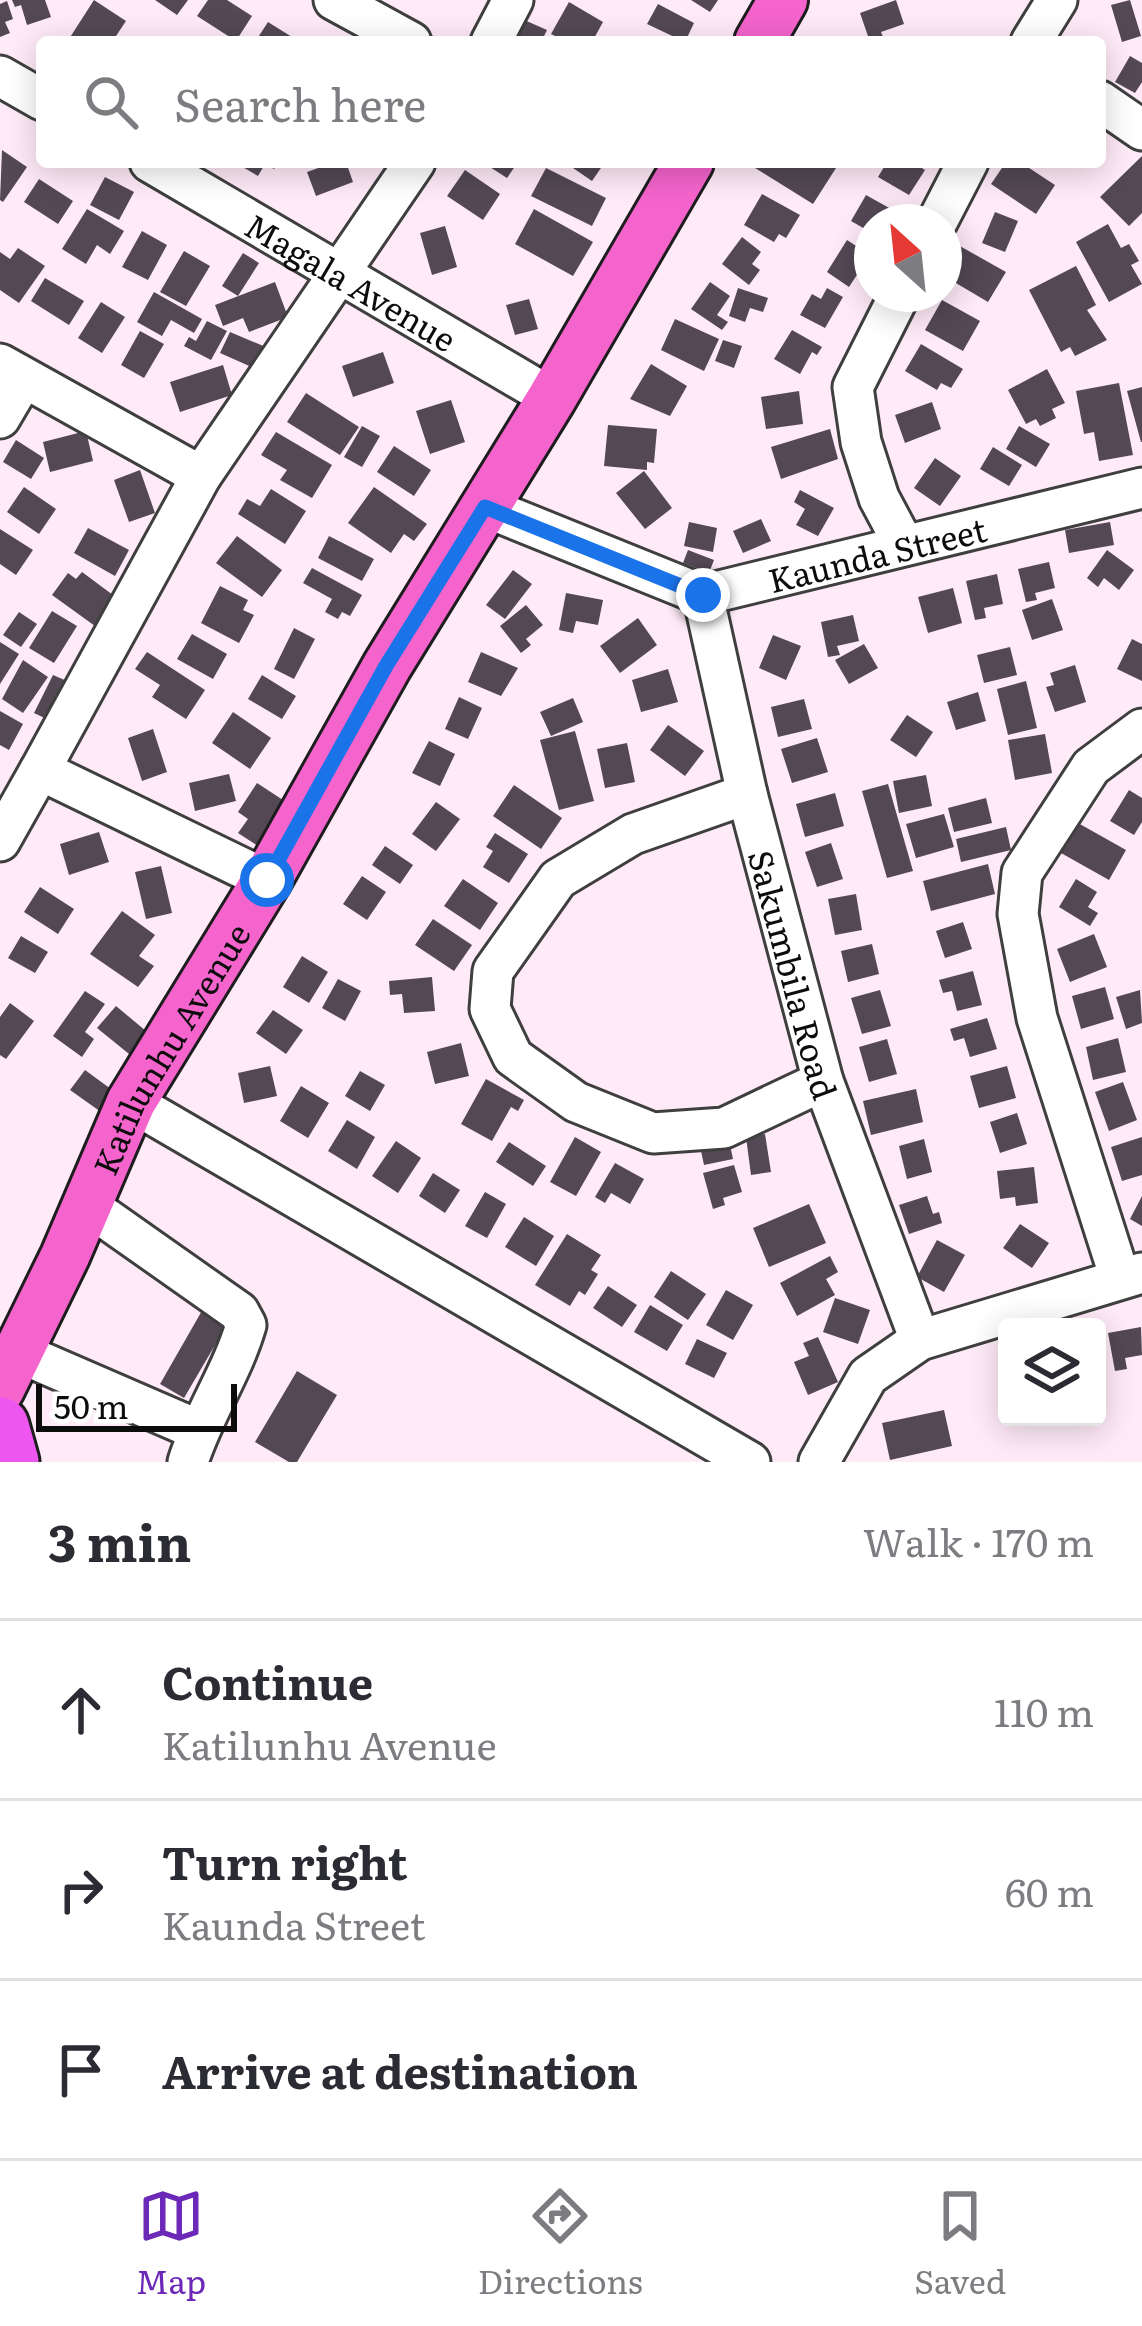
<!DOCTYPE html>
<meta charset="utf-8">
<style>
:root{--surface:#fff;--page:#f2f2f3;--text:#2b2b33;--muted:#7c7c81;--line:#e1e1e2;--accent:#6c28b7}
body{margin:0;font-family:Literata,serif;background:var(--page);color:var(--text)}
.controls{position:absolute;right:36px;bottom:36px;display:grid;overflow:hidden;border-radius:12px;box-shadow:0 6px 30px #0003}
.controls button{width:108px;height:108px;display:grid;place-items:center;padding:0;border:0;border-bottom:3px solid var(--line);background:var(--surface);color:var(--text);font:60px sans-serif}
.compass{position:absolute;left:854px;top:204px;width:108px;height:108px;border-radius:50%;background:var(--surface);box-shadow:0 6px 30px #0003;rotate:333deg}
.scale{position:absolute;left:36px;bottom:30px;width:201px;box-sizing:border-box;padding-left:12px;border:6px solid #0c0c0c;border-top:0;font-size:33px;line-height:42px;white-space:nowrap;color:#0c0c0c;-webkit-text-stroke:9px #fff;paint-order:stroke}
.stop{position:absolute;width:36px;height:36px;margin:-27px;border:9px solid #1a73e8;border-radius:50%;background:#fff}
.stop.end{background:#1a73e8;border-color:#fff;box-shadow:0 3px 12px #0008}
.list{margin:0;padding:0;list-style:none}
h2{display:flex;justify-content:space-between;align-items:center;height:156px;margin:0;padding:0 48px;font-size:51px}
h2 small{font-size:39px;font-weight:400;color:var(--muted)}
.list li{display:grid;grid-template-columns:78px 1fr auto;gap:36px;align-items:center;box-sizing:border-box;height:180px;padding:0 48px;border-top:3px solid var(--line)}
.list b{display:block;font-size:45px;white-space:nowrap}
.list p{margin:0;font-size:39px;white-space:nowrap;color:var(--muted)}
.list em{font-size:39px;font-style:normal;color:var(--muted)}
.icon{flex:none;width:66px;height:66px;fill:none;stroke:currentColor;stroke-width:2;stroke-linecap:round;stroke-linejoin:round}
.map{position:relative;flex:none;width:1142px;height:1462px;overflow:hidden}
.search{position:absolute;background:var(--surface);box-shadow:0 6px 30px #0003;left:36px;right:36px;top:36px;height:132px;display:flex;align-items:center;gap:30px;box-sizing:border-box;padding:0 42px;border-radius:12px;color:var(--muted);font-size:45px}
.sheet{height:696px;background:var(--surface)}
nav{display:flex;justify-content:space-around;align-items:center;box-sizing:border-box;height:168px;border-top:3px solid var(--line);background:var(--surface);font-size:33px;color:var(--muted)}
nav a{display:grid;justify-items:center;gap:6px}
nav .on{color:var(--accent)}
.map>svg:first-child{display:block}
</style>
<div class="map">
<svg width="1142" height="1462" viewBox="0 0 1142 1462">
<rect width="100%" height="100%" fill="#ffebf8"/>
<!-- building -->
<path fill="#534854" d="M12 0H45L51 17 27 25 21 5 15 7Z
M94 0 126 21 112 42H67Z
M155 0H188L177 15Z
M208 0H227L252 16 236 41 197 16Z
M691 0H718L710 12Z
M896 0 904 24 881 32 885 42H870L860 13Z
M1130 0 1141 36 1122 42 1111 5Z
M7 1 13 19 5 22 10 33 0 37V4Z
M569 2 603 22 592 42 571 38 567 42 551 34Z
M658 4 694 23 685 42 647 24Z
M522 19 547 30 541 42H512Z
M268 22 292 37 288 42H255Z
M1130 56 1142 63V82L1135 93 1115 82Z
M2 150 27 167 3 202 0 200Z
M1142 156V213L1129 226 1100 197Z
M234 162H278L274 169 265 164 258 176Z
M335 162H346L353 182 316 196 307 172Z
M482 162H518L507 178Z
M577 162H605L592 181 573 168Z
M755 162H827L836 168 813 204 752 166Z
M887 162H912L925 170 909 195 878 177Z
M1006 162H1020L1055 185 1036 214 991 184Z
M546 168 606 198 592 226 531 196Z
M465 170 500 194 483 220 447 196Z
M105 177 134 192 119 220 90 205Z
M39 179 73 201 58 224 24 202Z
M762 194 800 215 786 238 779 234 774 242 744 225Z
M866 195 900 214 895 222H872V233L851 221Z
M87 209 124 231 110 254 97 245 86 264 62 249Z
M534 209 593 242 573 276 515 244Z
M995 212 1018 221 1005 252 982 243Z
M1108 224 1121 248 1129 244 1139 261 1131 265 1142 284 1109 302 1076 242Z
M445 226 457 267 432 275 420 233Z
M142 231 167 245 148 280 122 267Z
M742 237 761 252 752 264 760 270 749 285 722 264Z
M847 240 870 255 849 287 827 272Z
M958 245 1006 272 988 302 944 276V269Z
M18 248 45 266 19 303 0 290V252L10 259Z
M184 251 210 266 186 306 160 292Z
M243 253 259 263 238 296 222 286Z
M1076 266 1096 305 1087 310 1107 340 1075 356 1070 347 1061 352 1029 290Z
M45 278 84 301 69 325 31 301Z
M275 282 288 317 249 332 243 318 223 326 215 305Z
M710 282 730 296 717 315 728 322 722 330 691 309Z
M738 288 768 298 763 312 750 308 745 322 729 316Z
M827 288 843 297 825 328 800 315 812 294 821 299Z
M154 292 202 319 194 333 171 320 162 336 137 322Z
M529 299 538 329 515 335 506 305Z
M942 300 980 321 963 351 925 330Z
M101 302 125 317 102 353 78 338Z
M675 319 719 339 704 371 661 350Z
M207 321 227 331 211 360 184 346 189 337 196 341Z
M792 330 822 347 817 355 812 352 800 374 774 359Z
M140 331 164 344 144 378 121 365Z
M230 332 268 348 258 370 220 353Z
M723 340 742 346 734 368 715 361Z
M921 344 963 369 951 388 941 383 937 390 905 371Z
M383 352 394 383 353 397 342 366Z
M651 364 687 386 670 416 630 399Z
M223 365 232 395 180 412 170 382Z
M1047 369 1065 403 1052 409 1056 418 1040 426 1036 419 1026 424 1008 390Z
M1119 383 1133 455 1099 461 1094 432 1084 434 1076 391Z
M1142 387V442H1141L1127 391Z
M799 391 803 424 766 429 761 397Z
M306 393 359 427 340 455 287 422Z
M451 400 465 442 430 454 416 411Z
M932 402 941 429 905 443 895 415Z
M608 425 657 429 654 463 647 462V470L604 466Z
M362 426 380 436 362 467 344 457Z
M1019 426 1050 444 1036 467 1006 449Z
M830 429 838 459 781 479 771 447Z
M86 431 93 461 50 472 43 442Z
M276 432 332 465 312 498 280 480 287 470 261 455Z
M16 440 44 458 31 479 3 462Z
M394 446 431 470 414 496 377 472Z
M993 447 1022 465 1009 486 980 469Z
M935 458 961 476 940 506 914 488Z
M140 470 155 513 129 522 114 480Z
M644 471 672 508 645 529 616 493Z
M24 487 56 509 39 534 7 512Z
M374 487 427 524 414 541 404 534 391 553 348 523Z
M271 489 306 511 285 544 238 514 247 499 260 506Z
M800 490 834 508 818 536 796 525 805 509 794 502Z
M761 519 771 541 743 553 733 531Z
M689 522 717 528 713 552 684 546Z
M1110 522 1114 545 1069 553 1065 530Z
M88 528 129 550 115 576 74 553Z
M0 529 33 550 16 575 0 564Z
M237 536 282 570 262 597 216 563Z
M329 536 374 559 362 581 318 558Z
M688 550 714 560 709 573 683 563Z
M1107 550 1134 570 1119 590 1104 578 1098 587 1087 578Z
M1049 562 1055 588 1035 593 1037 600 1026 602 1018 569Z
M312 568 362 595 350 616 342 612 338 619 325 612 332 599 303 583Z
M513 570 532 584 505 619 486 605Z
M82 572 117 598 95 626 52 595 68 573 76 579Z
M997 574 1003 604 984 608 986 618 975 620 966 581Z
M220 586 248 600 243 610 254 615 239 643 201 623Z
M953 588 962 623 928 633 918 597Z
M566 593 603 600 598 625 576 621 573 633 559 630Z
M1052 599 1063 630 1032 640 1022 610Z
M526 605 543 625 526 639 531 645 521 653 500 626Z
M52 611 77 626 54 663 29 648Z
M19 612 37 624 21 647 3 635Z
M853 615 859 641 837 646 840 655 828 657 821 622Z
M638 618 657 645 620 673 600 646Z
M294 628 315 639 294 679 274 669Z
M192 634 227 654 213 679 177 659Z
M773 635 801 646 786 680 759 668Z
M1132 639 1142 644V681L1117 669Z
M0 642 19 654 0 684Z
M864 644 878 668 849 684 835 660Z
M1010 647 1017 675 984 683 977 655Z
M147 652 205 690 186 719 152 697 160 685 135 669Z
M481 652 518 668 501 696 468 682Z
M23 660 48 677 23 713 2 699Z
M1075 665 1086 702 1055 712 1046 687 1054 685 1050 673Z
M668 669 678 702 641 712 632 680Z
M53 675 74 684 55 723 34 713Z
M262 675 296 696 282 719 248 699Z
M1026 681 1037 728 1008 735 997 689Z
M978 692 986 721 956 730 947 702Z
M459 697 482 708 468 739 445 729Z
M573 698 583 722 551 736 540 712Z
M804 699 812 729 778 737 771 707Z
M0 711 23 724 9 750 0 745Z
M233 712 271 738 250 769 212 743Z
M907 715 933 732 916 757 890 740Z
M668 725 704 751 685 776 650 750Z
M153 729 167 772 142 781 128 738Z
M575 731 594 801 559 810 540 740Z
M1045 734 1052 773 1015 780 1008 740Z
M817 738 828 772 792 783 781 749Z
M429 741 455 754 440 786 412 773Z
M627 743 635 782 605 788 597 749Z
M229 774 236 801 195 811 189 783Z
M926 775 932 806 899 813 893 781Z
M257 783 286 802 258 846 238 833 248 819 238 812Z
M888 784 913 871 887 878 862 791Z
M514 785 562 818 541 849 493 816Z
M1129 790 1142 798V822L1134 835 1110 821Z
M835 793 844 826 805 837 796 804Z
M986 798 992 823 954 832 948 808Z
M436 802 460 819 436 851 412 834Z
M944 814 954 847 916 858 906 824Z
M1078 823 1126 850 1109 880 1061 853Z
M1006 827 1011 850 961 862 956 839Z
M99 832 109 862 69 875 60 844Z
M495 833 528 854 509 883 483 867 493 851 486 847Z
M831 843 843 879 817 887 805 852Z
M385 846 413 865 400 884 372 865Z
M988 864 995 894 931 911 923 881Z
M161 866 172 913 146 919 135 872Z
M362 876 386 892 367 920 343 904Z
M463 879 498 903 480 930 444 906Z
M1076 879 1097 892 1088 907 1098 913 1090 926 1059 907Z
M40 887 74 909 58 934 24 912Z
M856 894 862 930 835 935 828 899Z
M122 911 155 935 139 956 154 966 138 987 90 954Z
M433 919 472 945 454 971 415 945Z
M963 922 972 949 945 958 936 931Z
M1094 934 1107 967 1070 982 1057 949Z
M21 936 48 952 35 973 8 958Z
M872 944 879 974 848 982 841 951Z
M302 956 328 972 309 1003 283 987Z
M973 971 982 1005 957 1011 952 991 943 993 939 980Z
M432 977 435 1011 404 1013 402 994 390 995 389 981Z
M338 979 361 991 345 1021 322 1008Z
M1105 987 1114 1019 1081 1029 1072 996Z
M880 990 891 1026 862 1034 851 998Z
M1140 990 1142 1023 1126 1029 1116 997Z
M85 991 105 1004 85 1032 94 1039 82 1057 53 1036Z
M10 1003 34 1021 6 1059 0 1055V1017Z
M116 1006 152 1036 134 1058 97 1028Z
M273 1010 303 1030 286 1054 256 1033Z
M987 1018 997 1049 970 1057 964 1038 954 1041 950 1029Z
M1118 1038 1126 1072 1093 1080 1086 1047Z
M887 1039 897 1074 869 1082 859 1047Z
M461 1043 469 1076 435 1084 427 1052Z
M270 1066 277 1096 244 1103 238 1073Z
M1007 1066 1016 1098 979 1108 970 1076Z
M85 1070 115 1092 101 1112 70 1090Z
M360 1071 385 1085 370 1111 345 1096Z
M486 1079 524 1100 518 1111 511 1107 492 1141 461 1124Z
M1123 1082 1137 1120 1109 1131 1095 1092Z
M301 1086 329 1103 308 1138 280 1121Z
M916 1089 923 1122 871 1135 863 1101Z
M1017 1113 1027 1144 1000 1153 990 1122Z
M347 1120 375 1137 357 1169 328 1151Z
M765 1134 771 1172 751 1175 746 1137Z
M575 1137 601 1152 576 1196 550 1182Z
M1142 1137V1175L1122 1181 1111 1147Z
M924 1139 932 1172 907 1179 899 1146Z
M729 1140 733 1159 704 1165 700 1146Z
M396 1141 421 1158 398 1193 372 1176Z
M509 1142 546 1166 533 1186 496 1162Z
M615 1163 644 1179 630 1204 611 1193 605 1203 595 1197Z
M734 1165 742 1192 723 1198 725 1205 713 1209 703 1173Z
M1034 1167 1038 1203 1016 1206 1015 1197 1000 1199 997 1171Z
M433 1173 460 1190 445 1213 419 1196Z
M485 1192 506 1204 487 1238 465 1226Z
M927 1196 933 1214 939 1212 942 1223 909 1234 899 1205Z
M1142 1196V1226L1130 1219Z
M809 1204 826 1243 769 1267 753 1228Z
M524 1217 554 1236 536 1266 505 1247Z
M1020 1224 1049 1243 1032 1268 1003 1248Z
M567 1234 601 1255 591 1270 598 1274 585 1295 579 1291 570 1306 535 1285Z
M937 1240 965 1255 944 1292 917 1277Z
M830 1256 838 1272 826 1279 835 1295 797 1316 780 1283Z
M671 1271 706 1294 688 1320 654 1297Z
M608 1286 637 1305 622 1327 593 1308Z
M726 1290 753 1305 733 1340 706 1325Z
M835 1298 870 1310 858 1344 823 1332Z
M650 1305 683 1325 667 1351 634 1332Z
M203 1309 228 1323 184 1398 160 1384Z
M1141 1327 1142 1355 1125 1358 1127 1369 1115 1371 1108 1333Z
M818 1337 838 1382 808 1395 794 1362 809 1356 803 1343Z
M697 1339 727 1353 714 1378 685 1364Z
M297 1371 337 1395 297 1462H289L255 1442Z
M944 1410 952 1446 890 1460 882 1423Z"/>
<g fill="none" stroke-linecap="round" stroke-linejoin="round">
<!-- minor casing -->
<g stroke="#3f3f3f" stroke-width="45">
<g id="minor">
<path d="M334 0 411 42"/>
<path d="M491 42 513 0"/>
<path d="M1031 42 1057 0"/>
<path d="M0 76 42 100"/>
<path d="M1100 101 1142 130"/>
<path id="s1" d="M150 162 552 398"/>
<path d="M937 222 968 162"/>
<path d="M900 294 853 387 861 442 879 498 904 545"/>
<path d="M0 364 201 476"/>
<path d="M0 418 23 379"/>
<path id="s2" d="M485 507 703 595 1142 488"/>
<path id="s3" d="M703 595 747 794 823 1081 920 1340"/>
<path d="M747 794 633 834 558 879 493 971 490 1009 513 1057 576 1102 653 1133 724 1128 823 1081"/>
<path d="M0 841 40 770"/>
<path d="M267 880 40 770 201 476 415 162"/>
<path d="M131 1102 750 1462"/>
<path d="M87 1205 239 1312 246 1325C232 1373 203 1414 188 1462"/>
<path d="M1120 1278 1037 1018 1018 914 1022 873 1091 767 1142 729"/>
<path d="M18 1352 198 1430"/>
<path d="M819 1462 868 1376 920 1340 1142 1273"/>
</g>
</g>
<!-- major casing -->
<g stroke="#1d1d1d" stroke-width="54">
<g id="major">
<path d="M759 42 783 0"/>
<path id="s4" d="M0 1389 65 1256 131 1102 267 880 387 666 552 398 689 162"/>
</g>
</g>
<!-- highway casing -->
<g stroke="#1d1d1d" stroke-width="63">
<path id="highway" d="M0 1426 10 1462"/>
</g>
<!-- minor -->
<use href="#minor" stroke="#fff" stroke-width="39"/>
<!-- major -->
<use href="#major" stroke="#f564cd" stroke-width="48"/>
<!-- highway -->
<use href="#highway" stroke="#ed57f0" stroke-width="57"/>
</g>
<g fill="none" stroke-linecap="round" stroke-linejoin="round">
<!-- route -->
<path stroke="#1a73e8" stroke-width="15" d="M267 880 386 666 485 507 703 595"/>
</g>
<g text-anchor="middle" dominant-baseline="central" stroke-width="12" stroke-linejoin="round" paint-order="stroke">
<!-- street labels -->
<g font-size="33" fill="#0c0c0c" stroke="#fff">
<text stroke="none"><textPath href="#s1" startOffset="234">Magala Avenue</textPath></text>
<text stroke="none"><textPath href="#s2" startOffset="414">Kaunda Street</textPath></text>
<text stroke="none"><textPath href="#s3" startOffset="390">Sakumbila Road</textPath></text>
<text stroke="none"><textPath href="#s4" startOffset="381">Katilunhu Avenue</textPath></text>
</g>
</g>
</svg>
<div class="controls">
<button><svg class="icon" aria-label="layers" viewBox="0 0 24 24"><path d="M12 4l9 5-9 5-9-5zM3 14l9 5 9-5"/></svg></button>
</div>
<svg class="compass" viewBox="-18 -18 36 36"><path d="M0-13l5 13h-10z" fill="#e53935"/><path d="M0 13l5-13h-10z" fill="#7c7c81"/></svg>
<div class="scale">50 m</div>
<div class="stop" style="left:267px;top:880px"></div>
<div class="stop end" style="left:703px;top:595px"></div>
<div class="search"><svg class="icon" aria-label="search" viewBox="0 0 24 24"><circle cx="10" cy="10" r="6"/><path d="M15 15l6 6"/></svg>Search here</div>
</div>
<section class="sheet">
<h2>3 min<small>Walk · 170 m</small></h2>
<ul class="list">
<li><svg class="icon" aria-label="ahead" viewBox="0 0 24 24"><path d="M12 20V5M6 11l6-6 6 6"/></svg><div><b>Continue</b><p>Katilunhu Avenue</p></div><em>110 m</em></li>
<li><svg class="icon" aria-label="right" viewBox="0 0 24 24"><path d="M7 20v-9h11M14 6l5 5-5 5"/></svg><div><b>Turn right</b><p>Kaunda Street</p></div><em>60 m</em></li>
<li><svg class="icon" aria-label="arrive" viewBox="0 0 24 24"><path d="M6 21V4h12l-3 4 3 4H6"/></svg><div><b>Arrive at destination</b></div></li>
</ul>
</section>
<nav>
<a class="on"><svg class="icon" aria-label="map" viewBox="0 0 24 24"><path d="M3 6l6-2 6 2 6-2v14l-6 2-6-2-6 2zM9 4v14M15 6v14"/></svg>Map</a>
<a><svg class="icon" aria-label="directions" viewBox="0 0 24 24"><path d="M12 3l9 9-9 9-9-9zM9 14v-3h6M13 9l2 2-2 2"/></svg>Directions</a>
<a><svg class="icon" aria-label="saved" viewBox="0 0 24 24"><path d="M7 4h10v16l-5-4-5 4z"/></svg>Saved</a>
</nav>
